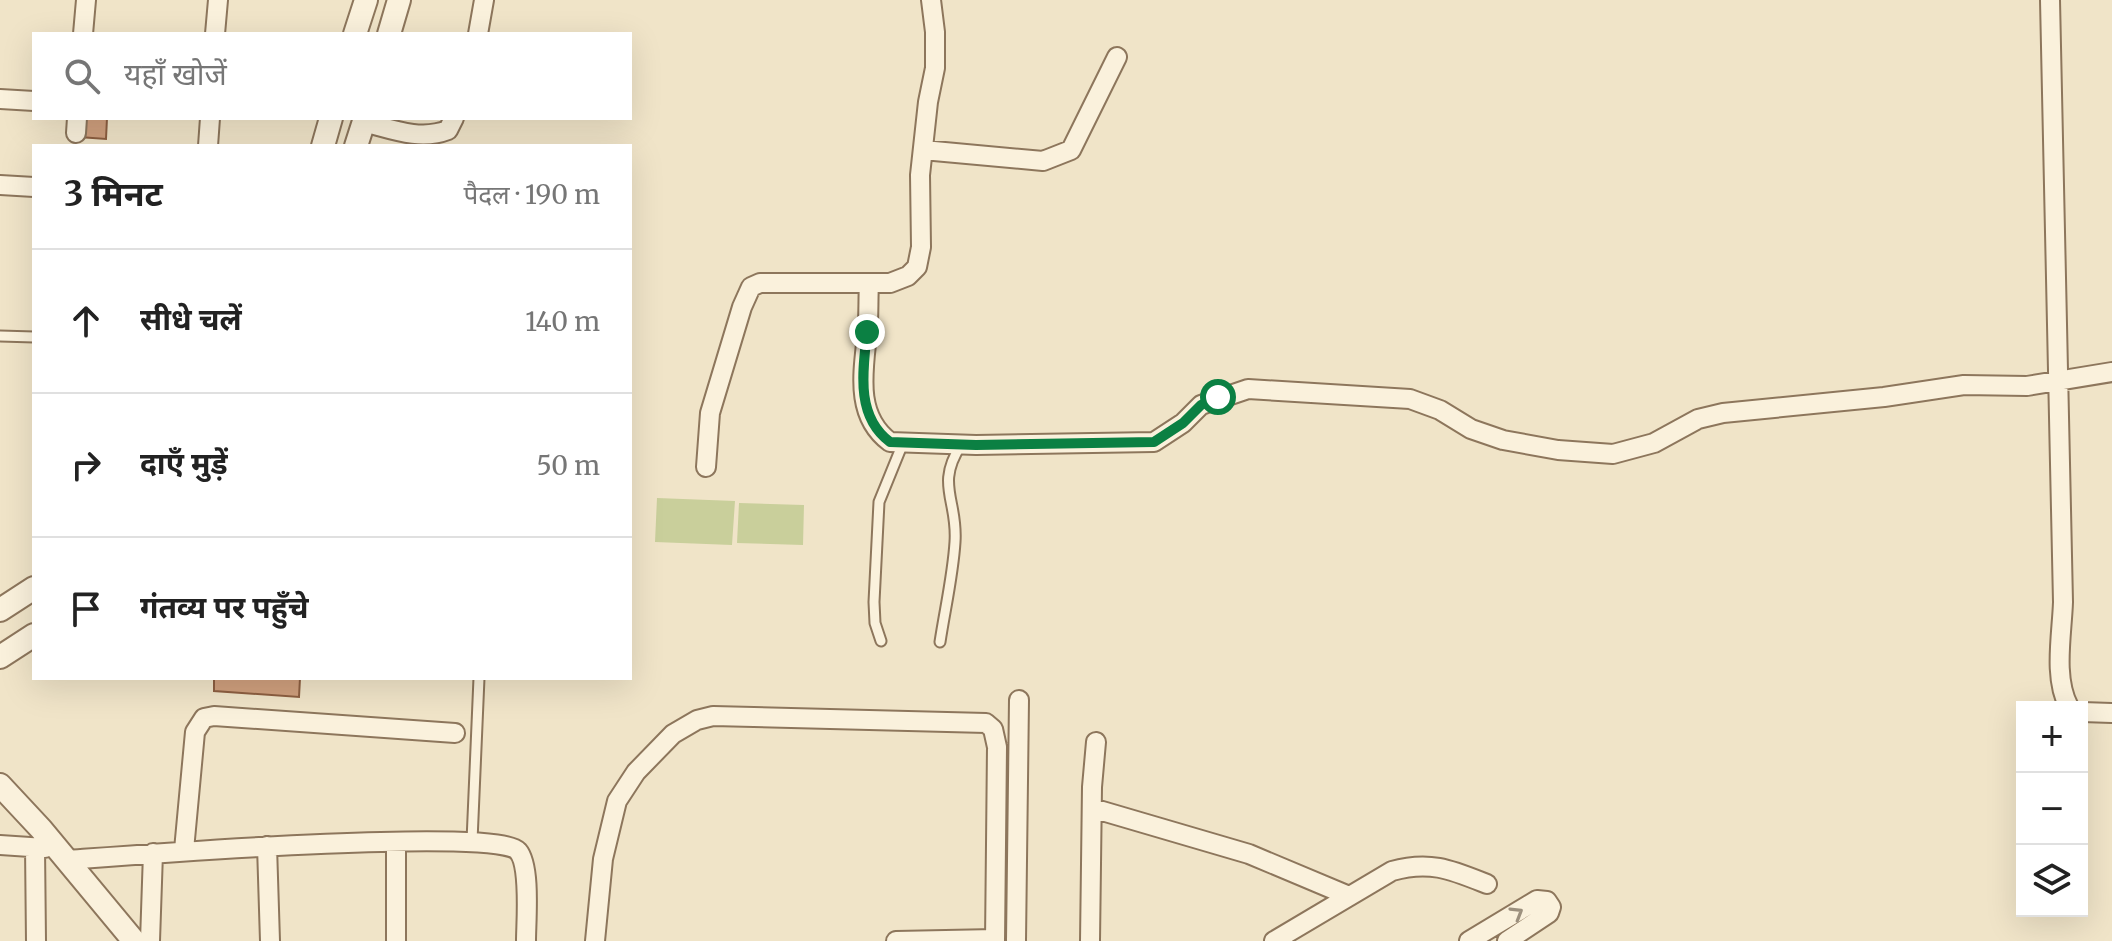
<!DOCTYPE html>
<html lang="hi">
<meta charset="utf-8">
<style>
:root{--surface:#fff;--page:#f2f2f2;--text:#222;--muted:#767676;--line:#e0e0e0}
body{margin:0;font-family:Merriweather,"Noto Sans Devanagari",serif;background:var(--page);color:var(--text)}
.controls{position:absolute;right:24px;bottom:24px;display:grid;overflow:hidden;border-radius:0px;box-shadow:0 8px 32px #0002}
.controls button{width:72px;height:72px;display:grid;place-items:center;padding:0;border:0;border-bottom:2px solid var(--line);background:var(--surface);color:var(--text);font:40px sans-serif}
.stop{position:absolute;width:24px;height:24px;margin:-18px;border:6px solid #0b8043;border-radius:50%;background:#fff}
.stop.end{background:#0b8043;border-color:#fff;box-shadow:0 2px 8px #0008}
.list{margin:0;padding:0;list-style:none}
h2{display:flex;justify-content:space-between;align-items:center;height:104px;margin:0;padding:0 32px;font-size:34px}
h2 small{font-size:26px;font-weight:400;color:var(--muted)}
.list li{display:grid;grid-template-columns:52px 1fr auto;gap:24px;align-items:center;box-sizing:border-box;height:144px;padding:0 32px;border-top:2px solid var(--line)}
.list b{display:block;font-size:30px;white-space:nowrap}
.list em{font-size:26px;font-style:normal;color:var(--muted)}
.icon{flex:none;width:44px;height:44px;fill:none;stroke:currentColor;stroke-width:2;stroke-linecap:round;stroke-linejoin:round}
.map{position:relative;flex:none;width:2112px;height:941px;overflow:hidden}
.search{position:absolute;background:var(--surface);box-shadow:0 8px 32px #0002;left:32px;top:32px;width:600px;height:88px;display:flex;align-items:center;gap:20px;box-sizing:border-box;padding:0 28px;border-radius:0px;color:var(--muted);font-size:30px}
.panel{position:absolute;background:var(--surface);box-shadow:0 8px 32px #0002;left:32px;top:144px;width:600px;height:536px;border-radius:0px}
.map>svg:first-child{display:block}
</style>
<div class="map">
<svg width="2112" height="941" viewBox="0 0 2112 941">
<rect width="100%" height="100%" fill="#f0e4c8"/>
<!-- green -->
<path fill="#c9cf9b" d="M657 498 735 501 732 545 655 542Z
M739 503 804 505 803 545 737 543Z"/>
<!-- building -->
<path fill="#cf9f7d" stroke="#8d5f41" stroke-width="2" d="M80 118H107L106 139 79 137Z
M214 678H300L299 697 214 691Z"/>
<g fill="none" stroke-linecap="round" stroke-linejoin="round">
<!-- service casing -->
<g stroke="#8d765c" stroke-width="13">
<path id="service" d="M0 336 34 337
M881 641 875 623 874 602 879 502 903 443
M940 642C945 609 953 575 955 542 958 500 935 485 961 445
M472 841 479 678"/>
</g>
<!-- minor casing -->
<g stroke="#8d765c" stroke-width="22">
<path id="minor" d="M2050 0 2063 602C2062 634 2053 678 2069 707
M83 34 86 0
M215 34 218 0
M478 34 484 0
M0 99 34 101
M363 122C391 129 420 141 448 130L454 118
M76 133 77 118
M208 146 210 118
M923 150 1043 161 1071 150 1117 57
M0 185 34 187
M869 283C868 300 869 318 867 335 863 373 855 416 890 442L976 445 1154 442 1183 423 1201 405 1248 389 1410 399 1440 410 1471 429 1503 440 1558 450 1613 454 1654 443 1698 419 1723 413 1884 397 1964 385 2027 386 2112 372
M706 467 710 413 742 307 751 287 760 283H890L908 276 917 267 921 247 920 175 928 102 935 68V32L931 0
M2082 712 2112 713
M1092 808 1249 854 1349 896
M396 843V941
M0 845 45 848
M267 846 270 941
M35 847 36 941
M184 850 195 732 204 718 214 716 455 733
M68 860C123 856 495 826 518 851 531 866 526 921 526 941
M150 941 153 853
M595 941 603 859 617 801 636 772 673 734 697 720 713 716 986 723 993 729 997 747 995 941
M896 941 995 939
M1016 941 1019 700
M1090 941 1092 787 1096 742
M1274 941 1392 871C1430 860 1452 870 1487 884
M1469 941 1537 900 1547 901 1551 907 1549 913 1507 941"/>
</g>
<!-- tertiary casing -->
<g stroke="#8d765c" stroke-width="26">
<path id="tertiary" d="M355 34 366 0
M389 34 399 0
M323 146 331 118
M356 146 365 118
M0 610 34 588
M0 657 34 635
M0 785 41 829 134 941"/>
</g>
<!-- service -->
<use href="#service" stroke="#faf1dc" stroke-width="9"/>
<!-- minor -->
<use href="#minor" stroke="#faf1dc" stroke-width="18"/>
<!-- tertiary -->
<use href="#tertiary" stroke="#faf1dc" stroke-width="22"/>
</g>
<!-- one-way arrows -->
<defs><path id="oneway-chevron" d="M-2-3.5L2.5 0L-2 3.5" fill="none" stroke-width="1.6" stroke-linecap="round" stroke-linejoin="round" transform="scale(2)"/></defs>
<use stroke="#9c907e" href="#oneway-chevron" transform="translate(1517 913) rotate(-31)"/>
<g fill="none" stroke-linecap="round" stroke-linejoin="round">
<!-- route -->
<path stroke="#0b8043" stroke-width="10" d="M867 332C863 370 855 416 890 442L976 445 1154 442 1183 423 1201 405 1218 397"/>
</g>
</svg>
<div class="controls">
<button>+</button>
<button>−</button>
<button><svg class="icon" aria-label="layers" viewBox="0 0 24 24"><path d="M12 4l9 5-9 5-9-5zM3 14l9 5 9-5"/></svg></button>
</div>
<div class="stop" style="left:1218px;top:397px"></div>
<div class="stop end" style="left:867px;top:332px"></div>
<div class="search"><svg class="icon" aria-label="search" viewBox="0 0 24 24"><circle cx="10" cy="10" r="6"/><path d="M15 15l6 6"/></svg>यहाँ खोजें</div>
<section class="panel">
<h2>3 मिनट<small>पैदल · 190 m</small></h2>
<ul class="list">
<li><svg class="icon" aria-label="ahead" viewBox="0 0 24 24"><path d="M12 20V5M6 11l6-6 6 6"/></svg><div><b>सीधे चलें</b></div><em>140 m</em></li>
<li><svg class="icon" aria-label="right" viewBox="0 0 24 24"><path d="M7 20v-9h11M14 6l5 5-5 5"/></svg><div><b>दाएँ मुड़ें</b></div><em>50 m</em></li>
<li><svg class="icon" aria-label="arrive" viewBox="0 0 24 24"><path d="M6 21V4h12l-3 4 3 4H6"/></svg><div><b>गंतव्य पर पहुँचे</b></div></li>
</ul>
</section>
</div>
